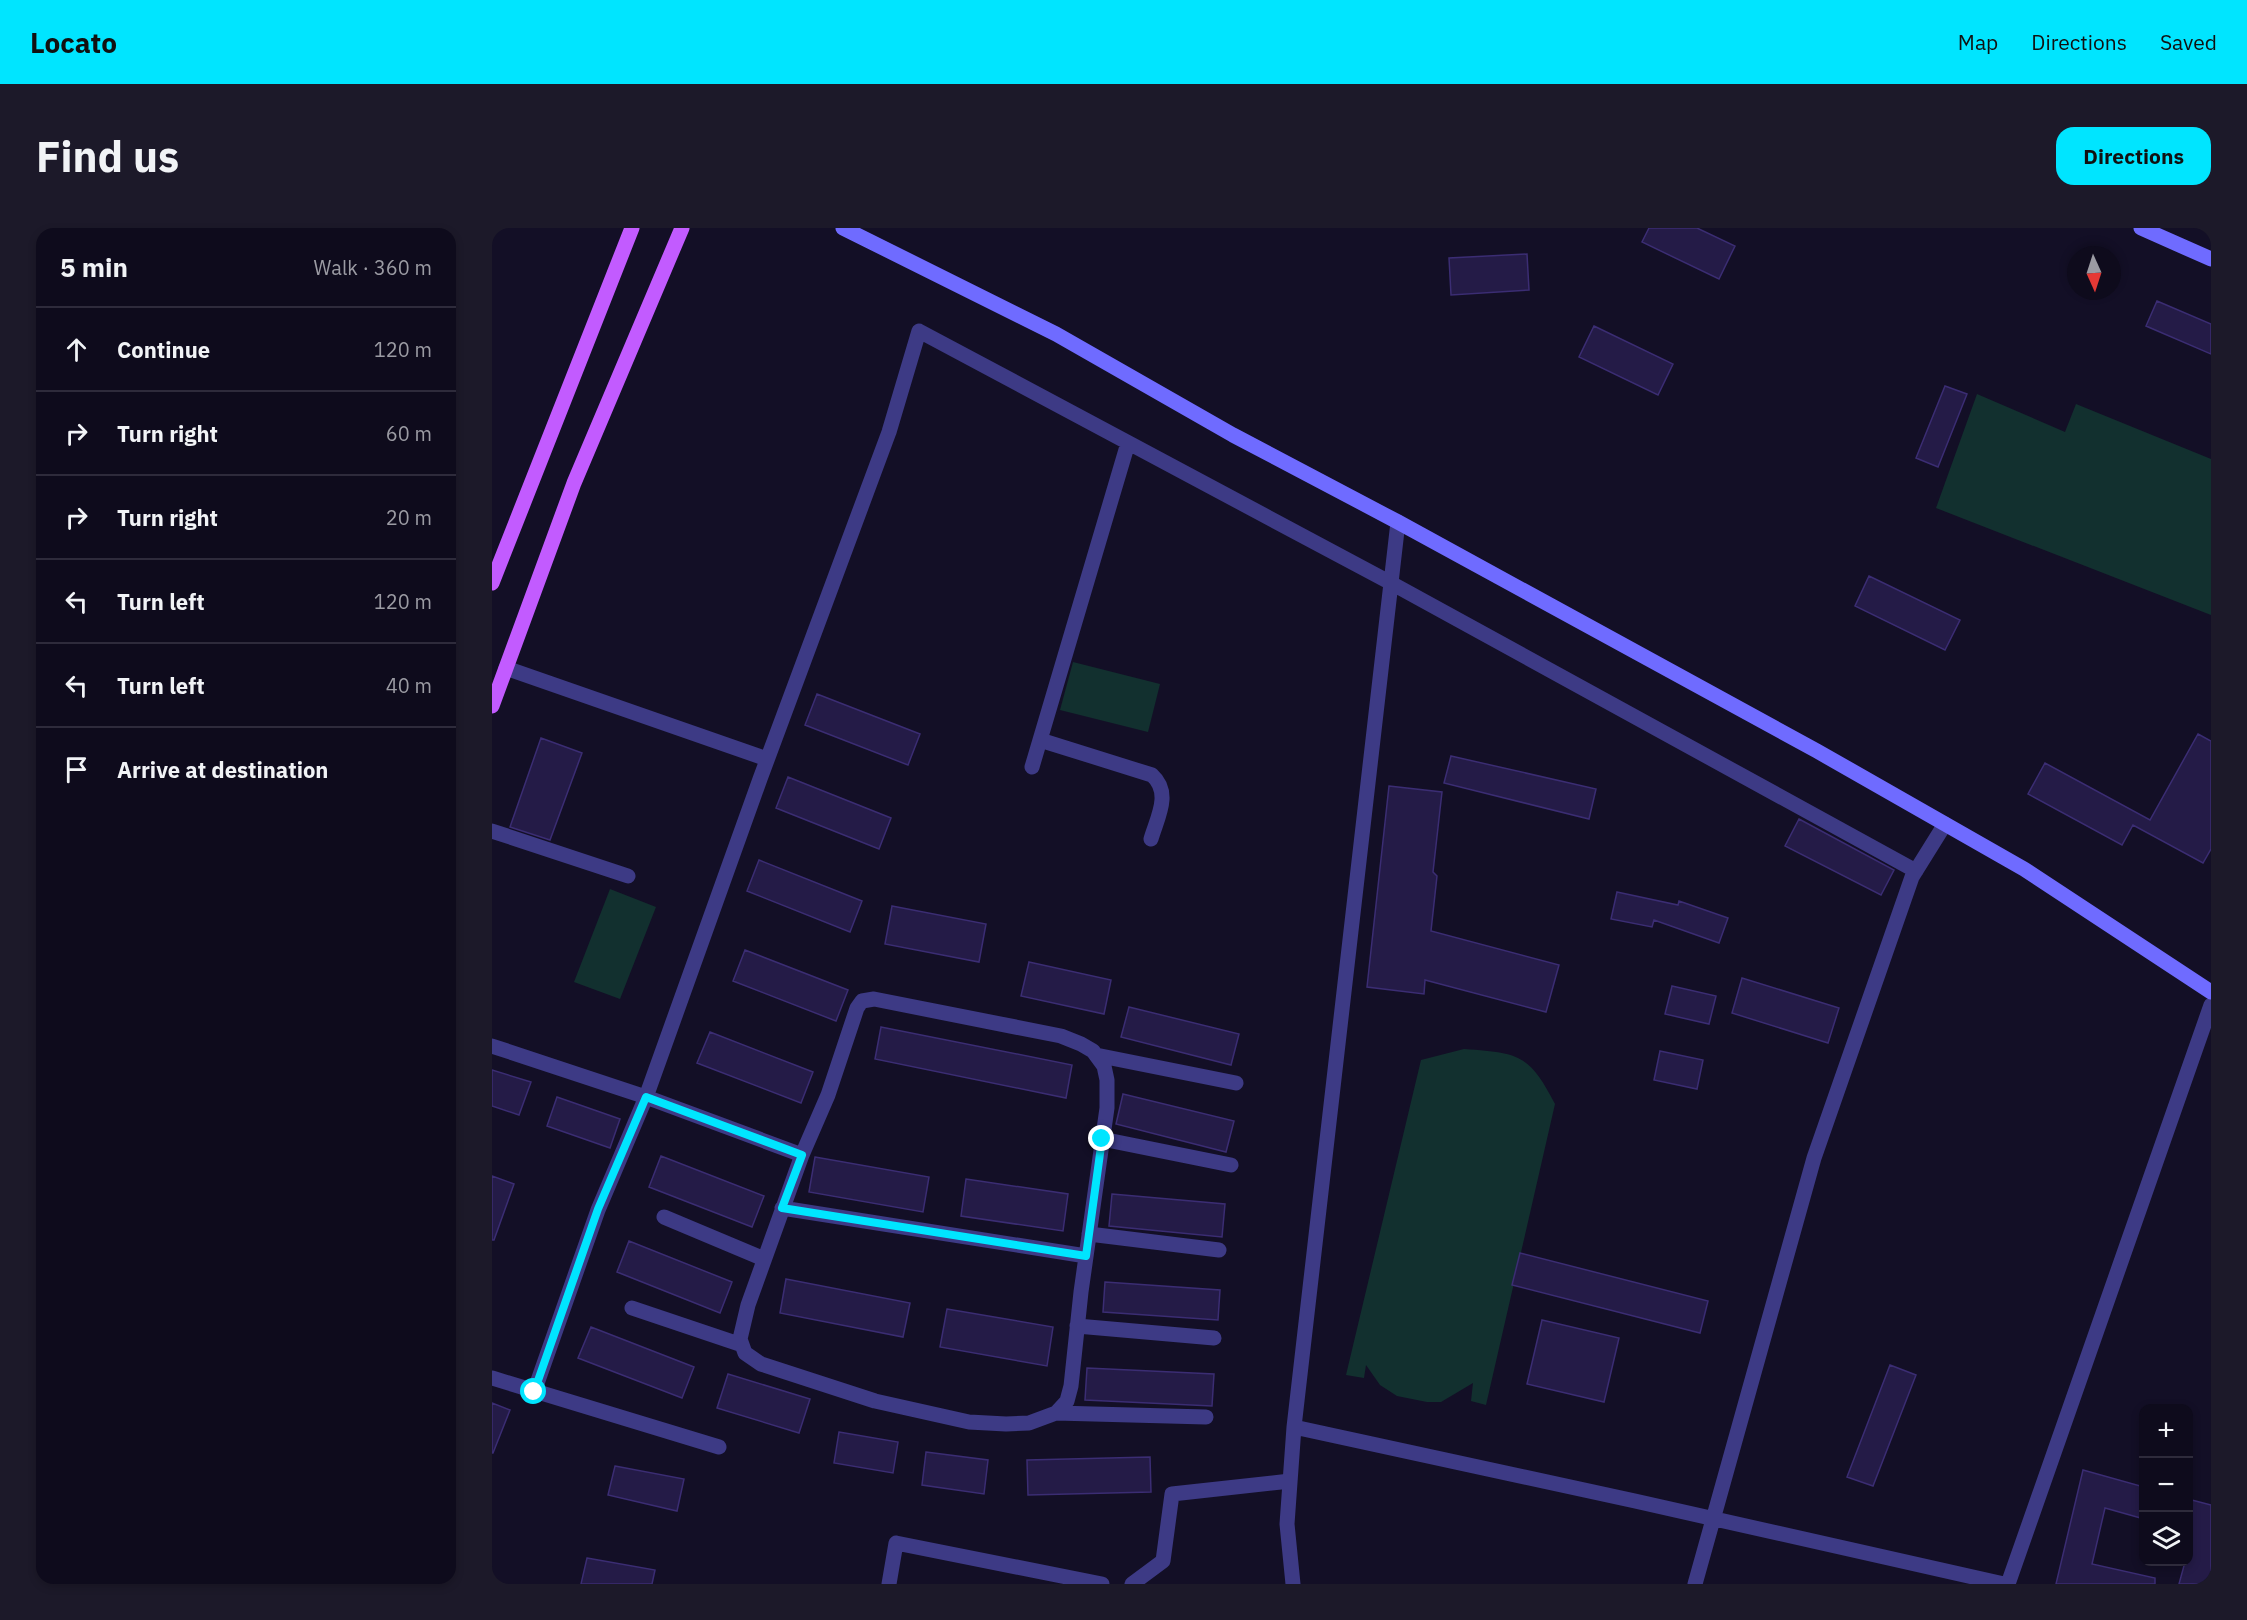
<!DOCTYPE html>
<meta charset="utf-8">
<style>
:root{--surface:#0e0b1c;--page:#1c1929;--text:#f1f3f6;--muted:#9b9ba3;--line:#2e2b3b;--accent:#00e5ff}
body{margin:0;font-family:"IBM Plex Sans",sans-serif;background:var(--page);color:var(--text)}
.controls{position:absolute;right:18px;bottom:18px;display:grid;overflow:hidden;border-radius:12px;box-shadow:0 3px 9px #0003}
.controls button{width:54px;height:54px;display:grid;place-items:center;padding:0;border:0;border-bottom:2px solid var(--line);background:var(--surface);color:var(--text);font:30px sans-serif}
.compass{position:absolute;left:1575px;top:18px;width:54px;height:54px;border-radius:50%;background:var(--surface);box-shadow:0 3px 9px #0003;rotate:177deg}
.stop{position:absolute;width:18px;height:18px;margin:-14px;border:4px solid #00e5ff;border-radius:50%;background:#fff}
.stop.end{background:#00e5ff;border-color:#fff;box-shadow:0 2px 6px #0008}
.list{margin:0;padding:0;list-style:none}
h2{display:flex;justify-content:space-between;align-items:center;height:78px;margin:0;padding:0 24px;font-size:26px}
h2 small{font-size:20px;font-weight:400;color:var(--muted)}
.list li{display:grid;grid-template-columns:39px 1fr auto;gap:18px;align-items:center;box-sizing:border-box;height:84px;padding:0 24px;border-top:2px solid var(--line)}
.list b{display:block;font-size:22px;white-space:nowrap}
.list em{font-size:20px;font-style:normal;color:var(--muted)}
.icon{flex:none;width:33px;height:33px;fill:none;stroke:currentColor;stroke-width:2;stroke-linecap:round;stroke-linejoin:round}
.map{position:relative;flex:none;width:1719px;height:1356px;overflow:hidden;border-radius:18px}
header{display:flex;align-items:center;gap:36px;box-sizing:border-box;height:84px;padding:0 30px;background:var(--accent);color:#111}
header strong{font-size:28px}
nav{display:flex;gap:33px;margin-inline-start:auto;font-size:21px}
.intro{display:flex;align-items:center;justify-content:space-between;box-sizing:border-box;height:144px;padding:0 36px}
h1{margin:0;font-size:42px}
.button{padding:15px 27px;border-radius:18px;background:var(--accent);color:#111;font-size:21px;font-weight:700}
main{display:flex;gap:36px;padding:0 36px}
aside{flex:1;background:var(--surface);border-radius:18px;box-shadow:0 3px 9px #0003}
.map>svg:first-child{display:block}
</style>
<header>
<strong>Locato</strong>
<nav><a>Map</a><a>Directions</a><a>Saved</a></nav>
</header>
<div class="intro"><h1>Find us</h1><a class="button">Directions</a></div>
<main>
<aside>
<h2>5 min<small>Walk · 360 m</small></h2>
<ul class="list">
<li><svg class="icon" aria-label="ahead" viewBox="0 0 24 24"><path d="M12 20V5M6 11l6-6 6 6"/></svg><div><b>Continue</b></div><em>120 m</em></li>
<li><svg class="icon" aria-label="right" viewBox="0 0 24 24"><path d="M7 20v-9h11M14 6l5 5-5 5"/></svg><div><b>Turn right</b></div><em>60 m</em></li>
<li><svg class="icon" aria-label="right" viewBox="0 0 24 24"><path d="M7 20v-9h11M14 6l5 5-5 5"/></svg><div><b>Turn right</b></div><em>20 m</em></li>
<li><svg class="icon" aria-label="left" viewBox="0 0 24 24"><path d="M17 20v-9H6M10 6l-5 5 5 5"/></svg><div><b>Turn left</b></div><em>120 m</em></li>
<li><svg class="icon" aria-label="left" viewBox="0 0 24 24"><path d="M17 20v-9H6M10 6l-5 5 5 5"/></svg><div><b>Turn left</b></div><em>40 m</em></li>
<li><svg class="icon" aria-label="arrive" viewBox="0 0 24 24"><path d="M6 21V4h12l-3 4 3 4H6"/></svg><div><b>Arrive at destination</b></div></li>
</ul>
</aside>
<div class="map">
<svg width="1719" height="1356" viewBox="0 0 1719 1356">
<rect width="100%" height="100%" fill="#130f26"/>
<!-- green -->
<path fill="#12302f" d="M1485 166 1573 204 1584 176 1719 231V387L1444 280Z
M581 434 668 456 656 504 568 482Z
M118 661 164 679 128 771 82 754Z
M972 821C1027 825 1037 826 1063 876L994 1177 979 1173 981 1155 949 1174H935L905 1168 888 1157 874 1137 872 1150 854 1147 929 832Z"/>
<!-- building -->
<path fill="#241b47" stroke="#3b2d73" stroke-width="1.5" d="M1157 0H1205L1243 18 1227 51 1150 14Z
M1035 26 1037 62 959 67 957 30Z
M1665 73 1719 96V126L1654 98Z
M1102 98 1181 136 1166 167 1087 129Z
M1453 158 1475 166 1446 239 1424 230Z
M1377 348 1468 392 1453 422 1363 378Z
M325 466 428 506 416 537 313 497Z
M1706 506 1719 513V621L1711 635 1641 597 1630 617 1536 566 1553 535 1658 592Z
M49 510 90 525 58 612 18 599Z
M959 528 1104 561 1097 591 952 555Z
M296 549 399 590 387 621 284 580Z
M897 558 950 564 941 644 945 648 939 703 1067 737 1054 784 933 752 932 766 875 759Z
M1307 591 1402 642 1389 667 1293 618Z
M267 632 370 673 358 704 255 663Z
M1125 664 1186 677 1187 673 1236 690 1227 715 1162 692 1160 699 1119 691Z
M400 678 494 696 487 734 393 716Z
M253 722 356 762 344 793 241 753Z
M537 734 619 752 612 786 529 768Z
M1250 750 1347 780 1336 815 1240 785Z
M1180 758 1224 768 1217 796 1173 786Z
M637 779 747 806 739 837 629 809Z
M389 799 580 837 574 870 383 831Z
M218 804 321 844 309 875 205 835Z
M1168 823 1211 832 1205 861 1162 852Z
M0 842 39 854 27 887 0 878Z
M631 866 742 893 734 924 624 896Z
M65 869 128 891 118 920 55 898Z
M169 928 272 968 260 999 157 959Z
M323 929 437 949 431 984 317 964Z
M0 948 22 956 2 1012H0Z
M474 951 576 966 571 1003 469 988Z
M620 966 733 976 730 1009 617 998Z
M137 1013 240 1054 228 1085 125 1044Z
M1028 1025 1216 1073 1208 1105 1020 1057Z
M294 1051 418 1075 411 1109 288 1085Z
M613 1054 728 1062 726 1092 611 1084Z
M455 1081 561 1099 555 1138 448 1119Z
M1050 1092 1127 1110 1112 1174 1035 1156Z
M99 1099 202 1139 190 1170 86 1130Z
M1398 1137 1424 1147 1381 1258 1355 1249Z
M595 1140 722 1146 720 1178 593 1172Z
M236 1146 318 1171 307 1205 225 1180Z
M0 1175 18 1182 1 1225H0Z
M347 1204 406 1214 401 1245 342 1235Z
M434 1224 496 1232 492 1266 430 1257Z
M658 1229 659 1264 536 1267 535 1232Z
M123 1238 192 1251 185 1283 116 1267Z
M1591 1242 1652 1259V1291L1613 1280 1600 1336 1663 1350V1356H1564Z
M1696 1271 1719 1277V1356H1687L1693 1334H1696Z
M95 1330 163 1342 160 1356H89Z"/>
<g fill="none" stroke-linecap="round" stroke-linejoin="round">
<!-- street -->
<path stroke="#3d3a85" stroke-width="15" d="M14 440 275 531
M548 512 660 547C680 565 665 590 659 611
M540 539 636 215
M0 603 136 648
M382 771 569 808 589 816 601 823 612 838 615 852V880L589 1064 579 1158 575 1173 564 1185 537 1195 514 1196 477 1194 383 1173 269 1136 253 1125 248 1111 256 1077 310 927 336 867 365 780 370 773Z
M0 818 154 869 310 927
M604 827 744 855
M610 911 739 937
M290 980 594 1028
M172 989 272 1031
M597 1006 727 1022
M140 1080 250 1117
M585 1098 722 1110
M0 1150 227 1219
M42 1164 106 982 154 869 268 551 397 204 427 103 899 355 1424 643
M564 1185 714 1189
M802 1199 1143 1273 1512 1356
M397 1356 404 1315 610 1356
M640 1356 671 1333 680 1266 798 1253
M801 1356 795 1296 802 1199 906 294
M1203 1356 1322 930 1420 649 1453 596
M1516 1356 1719 777"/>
<!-- secondary -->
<path stroke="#6f6bff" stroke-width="15" d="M351 0 564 106 741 207 906 294 1325 523 1532 641 1719 764
M1649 0 1719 31"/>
<!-- primary -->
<path stroke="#c25bff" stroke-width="15" d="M0 355 140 0
M0 478 82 255 190 0"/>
</g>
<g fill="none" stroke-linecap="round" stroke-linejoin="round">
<!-- route -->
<path stroke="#00e5ff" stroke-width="8" d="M42 1164 106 981 154 869 310 927 290 980 594 1028 610 911"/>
</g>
</svg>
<div class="controls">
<button>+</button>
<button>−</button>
<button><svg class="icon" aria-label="layers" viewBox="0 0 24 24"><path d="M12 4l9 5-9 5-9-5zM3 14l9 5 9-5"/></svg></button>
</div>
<svg class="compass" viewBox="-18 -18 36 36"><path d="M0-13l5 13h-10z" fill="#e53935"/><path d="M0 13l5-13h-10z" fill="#9b9ba3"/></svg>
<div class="stop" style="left:42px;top:1164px"></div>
<div class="stop end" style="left:610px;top:911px"></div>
</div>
</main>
